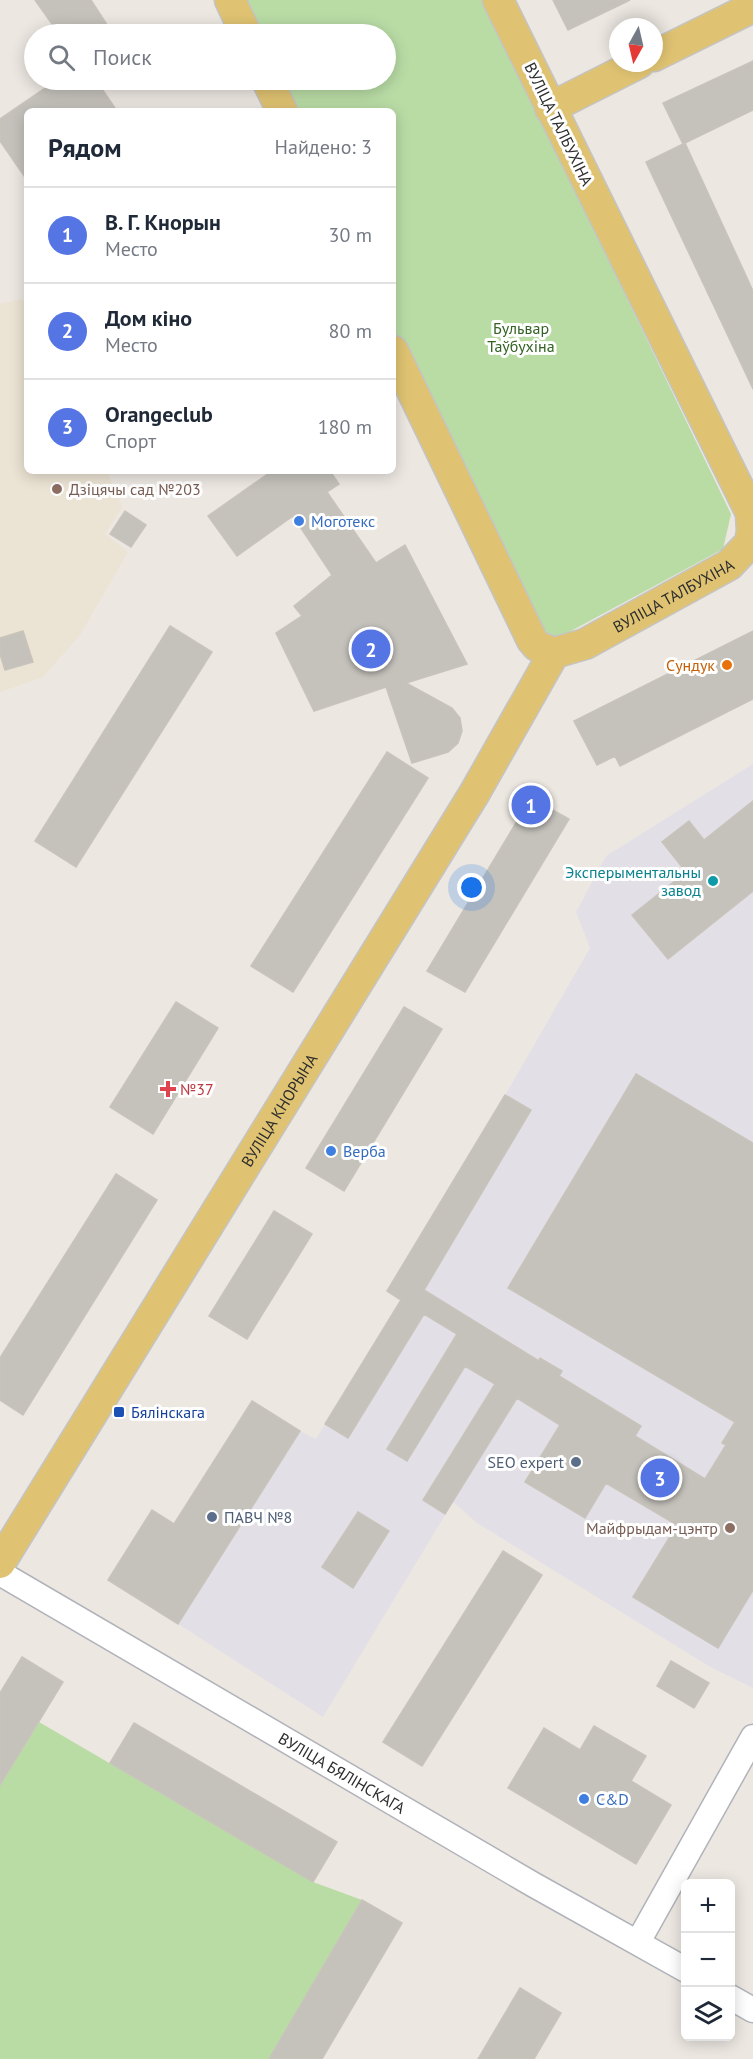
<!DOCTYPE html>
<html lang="ru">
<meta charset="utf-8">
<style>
:root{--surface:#fff;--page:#f2f2f3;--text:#1f2937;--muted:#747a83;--line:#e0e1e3;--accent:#5675e4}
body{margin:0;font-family:"PT Sans",sans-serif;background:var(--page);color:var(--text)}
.controls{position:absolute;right:18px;bottom:18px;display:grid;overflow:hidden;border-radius:9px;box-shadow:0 3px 15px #0003}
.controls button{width:54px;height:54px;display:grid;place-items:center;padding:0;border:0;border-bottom:2px solid var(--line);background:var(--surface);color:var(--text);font:30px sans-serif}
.compass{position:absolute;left:609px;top:18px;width:54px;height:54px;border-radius:50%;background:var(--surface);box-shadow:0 3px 15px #0003;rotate:188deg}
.you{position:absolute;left:472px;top:888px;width:21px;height:21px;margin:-15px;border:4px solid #fff;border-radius:50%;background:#1a73e8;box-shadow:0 0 0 9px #1a73e833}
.badge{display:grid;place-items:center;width:39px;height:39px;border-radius:50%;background:var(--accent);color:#fff;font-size:20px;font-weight:700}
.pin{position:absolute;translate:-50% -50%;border:3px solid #fff;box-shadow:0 2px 6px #0006}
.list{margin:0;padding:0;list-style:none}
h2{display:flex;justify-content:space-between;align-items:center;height:78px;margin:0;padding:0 24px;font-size:26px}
h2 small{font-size:20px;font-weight:400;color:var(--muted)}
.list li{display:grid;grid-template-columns:39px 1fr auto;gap:18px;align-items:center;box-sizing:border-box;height:96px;padding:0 24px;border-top:2px solid var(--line)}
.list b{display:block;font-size:22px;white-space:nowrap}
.list p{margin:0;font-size:20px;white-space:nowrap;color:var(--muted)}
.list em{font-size:20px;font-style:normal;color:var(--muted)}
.icon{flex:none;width:33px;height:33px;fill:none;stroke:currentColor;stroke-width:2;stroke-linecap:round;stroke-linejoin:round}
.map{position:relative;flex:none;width:753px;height:2059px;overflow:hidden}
.search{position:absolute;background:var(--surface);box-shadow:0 3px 15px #0003;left:24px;top:24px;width:372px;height:66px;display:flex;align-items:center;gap:15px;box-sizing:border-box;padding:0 21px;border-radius:33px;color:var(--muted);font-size:22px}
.panel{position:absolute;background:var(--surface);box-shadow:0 3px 15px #0003;left:24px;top:108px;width:372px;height:366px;border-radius:9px}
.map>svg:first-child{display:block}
</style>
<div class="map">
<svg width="753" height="2059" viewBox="0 0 753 2059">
<rect width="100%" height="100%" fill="#ece7e1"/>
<!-- industrial -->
<path fill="#e2e0e6" d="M753 764V1688L712 1668 477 1523 453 1502 323 1717 178 1624 300 1431 316 1439 401 1300 387 1291 462 1170 590 948 576 912 606 856Z"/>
<!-- education -->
<path fill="#ebe3d3" d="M22 299 27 308V471H107L122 507 105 534 128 552 80 635 43 677 0 692V304Z"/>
<!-- green -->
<path fill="#b9dca5" d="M244 0H483L731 514 723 549 558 638 534 626 393 332V111H292L278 80H386V34H259Z
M39 1722 313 1882 362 1900 269 2059H0V1786Z"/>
<!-- building -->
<path fill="#c5c2bc" stroke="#c8c3bb" stroke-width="1.5" d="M35 0H91L113 34H59Z
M553 0H630L568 30Z
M753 61V110L683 144 663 103Z
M57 80H96L117 111H27V180L0 141V119Z
M685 143 753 291V389L646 162Z
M272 471H330L339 484 327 492 376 563 405 545 467 664 406 683 452 708 460 718 462 731 458 743 448 752 412 763 386 687 314 711 276 633 302 616 294 606 332 575 293 516 237 556 208 516Z
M125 511 146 525 131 547 110 534Z
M170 626 212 652 76 867 35 841Z
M23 631 33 662 5 670 0 654V638Z
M753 631V699L620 766 615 756 597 765 574 721Z
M387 752 428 778 293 992 251 966Z
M531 798 569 819 465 992 427 971Z
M753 801V891L668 959 632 915 686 872 662 842 689 821 704 840Z
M176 1002 218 1028 153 1134 110 1107Z
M404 1007 442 1029 344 1191 306 1168Z
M636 1074 753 1143V1590L718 1648 633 1597 677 1525 606 1483 585 1518 525 1482 560 1425 517 1398 445 1514 423 1500 495 1384 465 1366 407 1461 387 1449 457 1334 424 1314 348 1438 325 1424 401 1300 387 1291 505 1095 531 1110 424 1290 539 1361 540 1358 562 1371 559 1376 641 1426 635 1436 705 1479 726 1445 722 1443 735 1422 508 1288Z
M116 1174 157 1200 23 1415 0 1400V1358Z
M274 1211 312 1234 247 1339 209 1316Z
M252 1401 300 1431 178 1624 108 1580 152 1510 174 1524Z
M358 1512 389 1531 353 1588 322 1567Z
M503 1551 542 1575 422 1766 383 1742Z
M22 1657 63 1682 0 1785V1693Z
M671 1661 709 1683 694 1708 657 1686Z
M134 1723 337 1842 313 1882 110 1763Z
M594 1726 646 1756 631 1781 671 1805 636 1864 508 1788 544 1728 580 1750Z
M362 1900 402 1923 322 2059H269Z
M520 1988 561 2013 534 2059H478Z"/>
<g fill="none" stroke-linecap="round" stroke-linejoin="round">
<!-- minor casing -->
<g stroke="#b1b3bb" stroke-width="27">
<g id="minor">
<path id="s1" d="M0 1573 534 1885 686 1970"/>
<path d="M638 1942 753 1737"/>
<path d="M730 1997 753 2010"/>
</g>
</g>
<!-- major casing -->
<g stroke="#c4c4c4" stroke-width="33">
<g id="major">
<path d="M230 0 246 34"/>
<path d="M654 56 753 7"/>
<path d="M267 80 282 111"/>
<path d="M550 108 639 63"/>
<path id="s2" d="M393 351 532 640 537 646 554 653 585 644 729 565 750 543 752 531 751 513 498 0"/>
<path id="s3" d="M0 1563 474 794 554 653"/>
</g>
</g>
<!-- minor -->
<use href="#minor" stroke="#fff" stroke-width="24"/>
<!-- major -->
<use href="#major" stroke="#e0c372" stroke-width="30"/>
</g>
<!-- markers -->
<g fill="#8d6e63" stroke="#fff" stroke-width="2">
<circle cx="57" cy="489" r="6"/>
<circle cx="730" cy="1528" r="6"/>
</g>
<g fill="#3f7fe0" stroke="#fff" stroke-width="2">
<circle cx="299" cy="521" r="6"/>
<circle cx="331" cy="1151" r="6"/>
<circle cx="584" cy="1799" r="6"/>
</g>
<circle fill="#e8710a" stroke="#fff" stroke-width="2" cx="727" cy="665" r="6"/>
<circle fill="#0f9aa8" stroke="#fff" stroke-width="2" cx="713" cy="881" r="6"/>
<path fill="#e0444e" stroke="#fff" stroke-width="2" d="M165 1080h6v6h6v6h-6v6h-6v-6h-6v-6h6z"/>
<rect fill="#1a4fb4" stroke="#fff" stroke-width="2" x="113" y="1406" width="12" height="12" rx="3"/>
<g fill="#5c6f8a" stroke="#fff" stroke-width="2">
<circle cx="576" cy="1462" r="6"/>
<circle cx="212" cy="1517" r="6"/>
</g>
<g text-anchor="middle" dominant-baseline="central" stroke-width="6" stroke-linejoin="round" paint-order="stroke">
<!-- street labels -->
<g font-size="16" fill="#2d2d2d" stroke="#fff">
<text transform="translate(559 124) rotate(64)">ВУЛІЦА ТАЛБУХІНА</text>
<text stroke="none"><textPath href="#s2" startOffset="480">ВУЛІЦА ТАЛБУХІНА</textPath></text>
<text stroke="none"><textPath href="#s3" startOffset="532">ВУЛІЦА КНОРЫНА</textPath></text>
<text stroke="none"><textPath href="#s1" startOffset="396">ВУЛІЦА БЯЛІНСКАГА</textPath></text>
</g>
<!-- park labels -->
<g font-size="16" fill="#336224" stroke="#fff">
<text x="521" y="328">Бульвар<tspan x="521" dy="18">Таўбухіна</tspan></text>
</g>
<!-- education labels -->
<g font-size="16" fill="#785e54" stroke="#fff" text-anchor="start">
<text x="69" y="489">Дзіцячы сад №203</text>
<text x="718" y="1528" text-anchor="end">Майфрыдам-цэнтр</text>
</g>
<!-- shop labels -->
<g font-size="16" fill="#366cbe" stroke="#fff" text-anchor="start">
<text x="311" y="521">Моготекс</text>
<text x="343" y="1151">Верба</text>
<text x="596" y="1799">C&amp;D</text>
</g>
<!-- food labels -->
<g font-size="16" fill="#c56008" stroke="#fff" text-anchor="end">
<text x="715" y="665">Сундук</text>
</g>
<!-- culture labels -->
<g font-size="16" fill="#0d838f" stroke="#fff" text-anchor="end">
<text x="701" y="872">Эксперыментальны<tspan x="701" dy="18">завод</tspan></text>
</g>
<!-- health labels -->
<g font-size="16" fill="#be3a42" stroke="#fff" text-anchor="start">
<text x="180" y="1089">№37</text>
</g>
<!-- transit labels -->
<g font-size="16" fill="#164399" stroke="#fff" text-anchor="start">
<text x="131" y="1412">Бялінскага</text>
</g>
<!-- service labels -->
<g font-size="16" fill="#4e5e75" stroke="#fff" text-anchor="end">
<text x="564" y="1462">SEO expert</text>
<text x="224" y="1517" text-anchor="start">ПАВЧ №8</text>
</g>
</g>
</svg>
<div class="controls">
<button>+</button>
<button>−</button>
<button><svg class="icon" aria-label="layers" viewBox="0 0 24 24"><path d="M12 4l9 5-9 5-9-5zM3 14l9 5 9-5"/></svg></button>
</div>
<svg class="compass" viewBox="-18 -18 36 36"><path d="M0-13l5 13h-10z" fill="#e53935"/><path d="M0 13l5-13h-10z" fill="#747a83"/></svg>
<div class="you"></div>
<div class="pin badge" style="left:531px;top:805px">1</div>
<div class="pin badge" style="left:371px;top:649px">2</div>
<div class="pin badge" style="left:660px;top:1478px">3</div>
<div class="search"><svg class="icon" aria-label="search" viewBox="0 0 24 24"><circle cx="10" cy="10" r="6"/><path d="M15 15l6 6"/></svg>Поиск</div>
<section class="panel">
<h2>Рядом<small>Найдено: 3</small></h2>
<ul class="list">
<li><span class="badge">1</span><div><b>В. Г. Кнорын</b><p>Место</p></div><em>30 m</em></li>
<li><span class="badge">2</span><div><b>Дом кіно</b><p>Место</p></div><em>80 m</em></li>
<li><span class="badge">3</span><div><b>Orangeclub</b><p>Спорт</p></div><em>180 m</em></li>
</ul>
</section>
</div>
